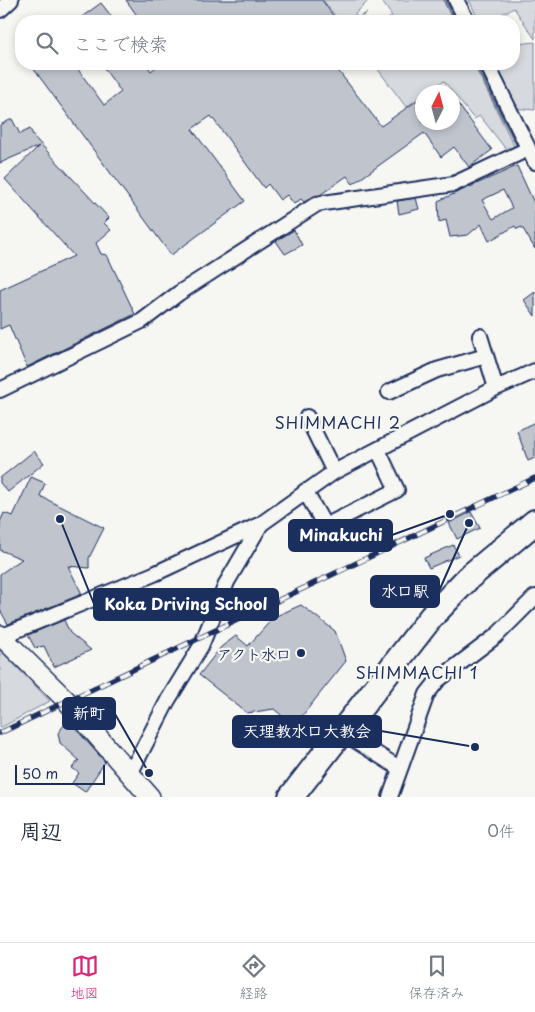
<!DOCTYPE html>
<html lang="ja">
<meta charset="utf-8">
<style>
:root{--surface:#fff;--page:#f6f6f7;--text:#1f2937;--muted:#747a83;--line:#e0e1e3;--accent:#db2777}
body{margin:0;font-family:"Playpen Sans","Klee One",sans-serif;background:var(--page);color:var(--text)}
.compass{position:absolute;left:415px;top:85px;width:45px;height:45px;border-radius:50%;background:var(--surface);box-shadow:0 2px 8px #0003;rotate:6deg}
.scale{position:absolute;left:15px;bottom:12px;width:90px;box-sizing:border-box;padding-left:5px;border:2px solid #1b2f5e;border-top:0;font-size:14px;line-height:18px;white-space:nowrap;color:#1b2f5e;-webkit-text-stroke:4px #f6f6f2;paint-order:stroke}
.list{margin:0;padding:0;list-style:none}
h2{display:flex;justify-content:space-between;align-items:center;height:65px;margin:0;padding:0 20px;font-size:21px}
h2 small{font-size:16px;font-weight:400;color:var(--muted)}
.icon{flex:none;width:28px;height:28px;fill:none;stroke:currentColor;stroke-width:2;stroke-linecap:round;stroke-linejoin:round}
.map{position:relative;flex:none;width:535px;height:797px;overflow:hidden}
.search{position:absolute;background:var(--surface);box-shadow:0 2px 8px #0003;left:15px;right:15px;top:15px;height:55px;display:flex;align-items:center;gap:12px;box-sizing:border-box;padding:0 18px;border-radius:20px;color:var(--muted);font-size:19px}
.sheet{height:145px;background:var(--surface)}
nav{display:flex;justify-content:space-around;align-items:center;box-sizing:border-box;height:70px;border-top:1px solid var(--line);background:var(--surface);font-size:14px;color:var(--muted)}
nav a{display:grid;justify-items:center;gap:2px}
nav .on{color:var(--accent)}
.map>svg:first-child{display:block}
</style>
<div class="map">
<svg width="535" height="797" viewBox="0 0 535 797">
<rect width="100%" height="100%" fill="#f6f6f2"/>
<filter id="ink" filterUnits="userSpaceOnUse"><feTurbulence type="fractalNoise" baseFrequency=".02" numOctaves="2"/><feDisplacementMap in="SourceGraphic" scale="10" xChannelSelector="R" yChannelSelector="G"/><feConvolveMatrix kernelMatrix="1 2 1 2 8 2 1 2 1" color-interpolation-filters="sRGB"/></filter>
<g filter="url(#ink)">
<!-- green -->
<path fill="#d6d9dd" stroke="#78849e" d="M323 0H369L355 14 357 18 367 13 355 21H339Z
M381 0H443L453 21H385L392 16Z
M469 0H535V39L514 8 488 21H479Z
M535 42V110L513 108 495 69 499 64H514V48L518 44Z
M374 64H474L515 148H505L480 116 474 119 444 81 427 92H422V96L406 107Z
M0 650 50 701 0 728Z"/>
<g fill="none" stroke-linecap="round" stroke-linejoin="round">
<!-- stream -->
<path stroke="#717e99" stroke-width="4" d="M445 0 455 21
M475 64 517 144"/>
</g>
<!-- building -->
<path fill="#c0c4cd" stroke="#1b2f5e" fill-rule="evenodd" d="M126 0H322L337 21H141Z
M101 3 115 21H76Z
M30 64H74L104 105 121 92 101 64H146L151 71 160 64H333L381 126 422 97V122H452V96L492 150 469 167 454 147 441 157 424 133 353 184 347 176 320 195 304 202 301 199 294 204 287 195 280 200 268 184 264 188 211 116 192 129 245 201 171 255Z
M12 119 20 134 30 129 34 137 109 218 104 223 111 230 96 243 101 254 107 255 135 314 27 367 9 325 0 329V290L74 256 5 179 39 146 0 163V125Z
M517 166 535 205V249L522 227 517 229 515 226 489 241 481 224 468 235 450 237 446 220 439 222 438 201ZM503 190 512 208 493 219 482 200Z
M416 198 419 209 399 214 397 201Z
M294 230 302 245 285 254 276 241Z
M535 292V316L524 300Z
M535 422V458L528 461 517 431Z
M34 451 44 463 8 492 0 483V478Z
M31 477 45 483 40 496 104 528 89 558V568L68 566 82 594 8 624 0 610V574L22 559 0 550V522L4 513 13 516Z
M471 512 480 528 457 539 449 523Z
M453 545 459 555 429 568 424 558Z
M301 605 335 631 346 661 294 726 274 709 247 713 199 675 221 647 236 636 248 646 274 617Z
M64 620 70 633 91 650 54 667 44 646 35 648 28 635Z
M68 720 105 762 85 792 72 783 79 773 72 768 79 760 60 743 58 733Z"/>
<g fill="none" stroke-linecap="round" stroke-linejoin="round">
<!-- street casing -->
<g stroke="#1b2f5e" stroke-width="18">
<path id="street" d="M456 0 467 21
M0 10 11 0
M487 64 535 162
M480 336 496 388
M0 390 142 321 179 293 317 204 454 184 528 149
M389 392 437 370 486 356
M307 417 334 472
M305 491 325 526 397 490 378 450
M0 637 154 574 261 524 334 472 496 388 535 371
M342 732 399 768
M131 772 168 700 201 646 227 582 261 524
M390 797 427 694 438 680 496 636 535 597"/>
</g>
<!-- secondary casing -->
<g stroke="#1b2f5e" stroke-width="22">
<path id="secondary" d="M0 635 67 701 150 797"/>
</g>
<!-- highway casing -->
<g stroke="#1b2f5e" stroke-width="28">
<path id="highway" d="M291 797 432 616 468 578 535 522"/>
</g>
<!-- street -->
<use href="#street" stroke="#f6f6f2" stroke-width="14"/>
<!-- secondary -->
<use href="#secondary" stroke="#f6f6f2" stroke-width="19"/>
<!-- highway -->
<use href="#highway" stroke="#f6f6f2" stroke-width="24"/>
<!-- rail casing -->
<g stroke="#1b2f5e" stroke-width="5.5">
<path id="rail" d="M0 733 535 478"/>
</g>
<!-- rail -->
<use href="#rail" stroke="#f6f6f2" stroke-width="4" stroke-dasharray="11" stroke-linecap="butt"/>
</g>
</g>
<!-- markers -->
<circle fill="#1b2f5e" stroke="#f6f6f2" stroke-width="2" cx="301" cy="653" r="5"/>
<g text-anchor="middle" dominant-baseline="central" stroke-width="4.5" stroke-linejoin="round" paint-order="stroke">
<!-- poi labels -->
<g font-size="15" font-weight="bold" fill="#1b2f5e" stroke="#f6f6f2" text-anchor="end">
<text x="291" y="653">アクト水口</text>
</g>
<!-- neighbourhood labels -->
<g font-size="16" letter-spacing="1" fill="#1b2f5e" stroke="#f6f6f2">
<text x="338" y="422">SHIMMACHI 2</text>
<text x="417" y="672">SHIMMACHI 1</text>
</g>
</g>
<!-- callouts -->
<path fill="none" stroke="#1b2f5e" stroke-width="2" d="M450 514L392 535M469 523L439 591M60 519L94 604M149 773L115 714M475 747L381 731"/>
<g fill="#1b2f5e" stroke="#f6f6f2" stroke-width="2">
<circle cx="450" cy="514" r="5"/>
<circle cx="469" cy="523" r="5"/>
<circle cx="60" cy="519" r="5"/>
<circle cx="149" cy="773" r="5"/>
<circle cx="475" cy="747" r="5"/>
</g>
<g fill="#1b2f5e" stroke="#1b2f5e" stroke-width="2">
<rect x="289" y="520" width="103" height="31" rx="5"/>
<rect x="371" y="576" width="68" height="31" rx="5"/>
<rect x="94" y="589" width="184" height="31" rx="5"/>
<rect x="63" y="698" width="52" height="31" rx="5"/>
<rect x="233" y="716" width="148" height="31" rx="5"/>
</g>
<g font-size="16" text-anchor="middle" font-weight="bold" fill="#fff">
<text x="341" y="541">Minakuchi</text>
<text x="405" y="597">水口駅</text>
<text x="186" y="610">Koka Driving School</text>
<text x="89" y="719">新町</text>
<text x="307" y="737">天理教水口大教会</text>
</g>
</svg>
<svg class="compass" viewBox="-18 -18 36 36"><path d="M0-13l5 13h-10z" fill="#e53935"/><path d="M0 13l5-13h-10z" fill="#747a83"/></svg>
<div class="scale">50 m</div>
<div class="search"><svg class="icon" aria-label="search" viewBox="0 0 24 24"><circle cx="10" cy="10" r="6"/><path d="M15 15l6 6"/></svg>ここで検索</div>
</div>
<section class="sheet">
<h2>周辺<small>0件</small></h2>
<ul class="list">
</ul>
</section>
<nav>
<a class="on"><svg class="icon" aria-label="map" viewBox="0 0 24 24"><path d="M3 6l6-2 6 2 6-2v14l-6 2-6-2-6 2zM9 4v14M15 6v14"/></svg>地図</a>
<a><svg class="icon" aria-label="directions" viewBox="0 0 24 24"><path d="M12 3l9 9-9 9-9-9zM9 14v-3h6M13 9l2 2-2 2"/></svg>経路</a>
<a><svg class="icon" aria-label="saved" viewBox="0 0 24 24"><path d="M7 4h10v16l-5-4-5 4z"/></svg>保存済み</a>
</nav>
